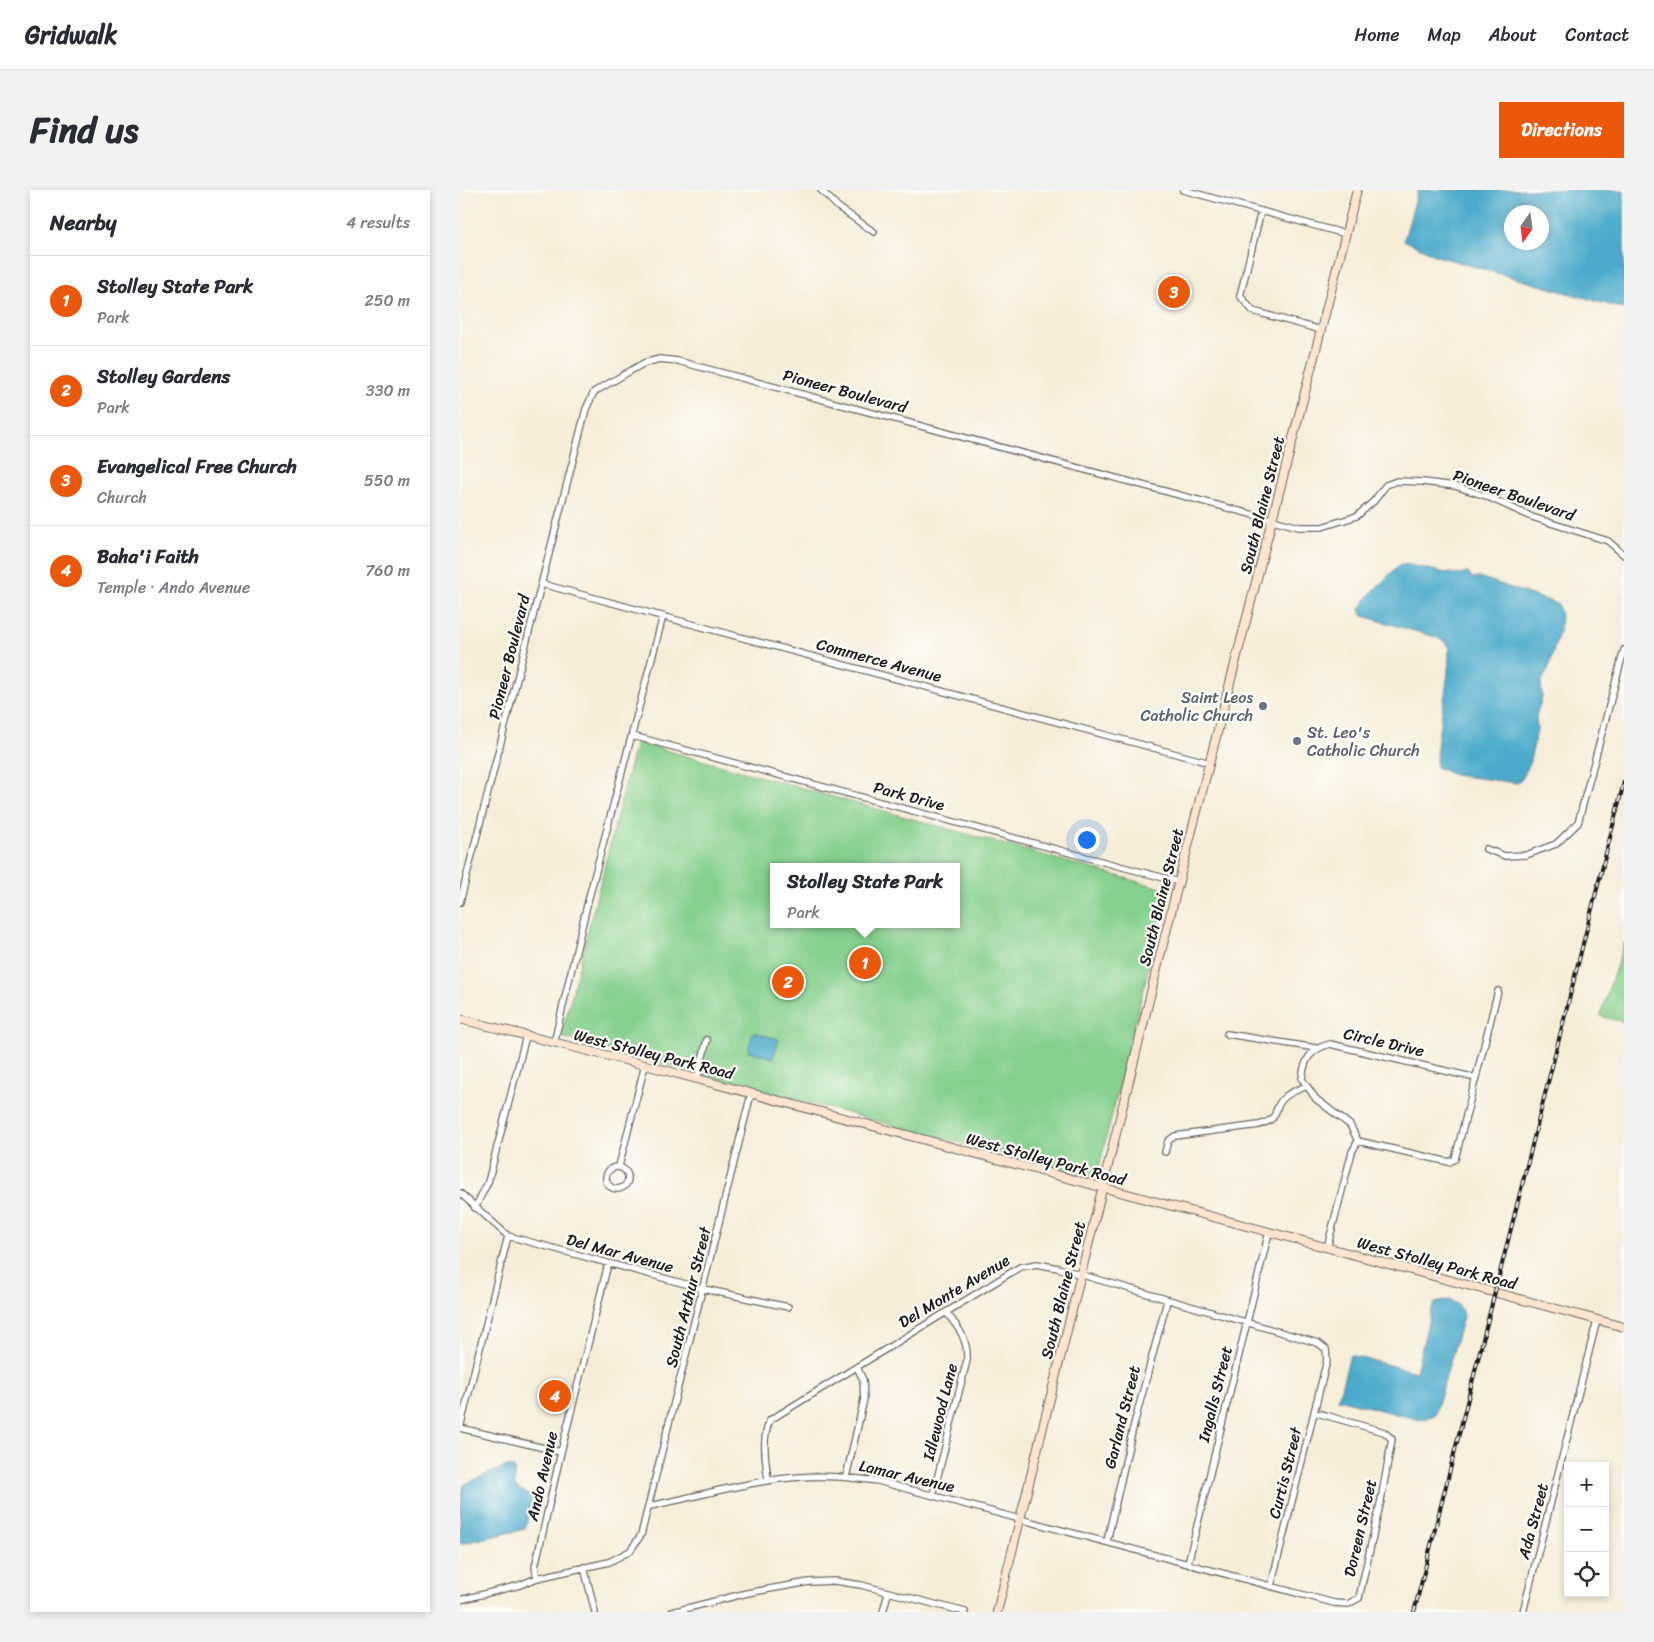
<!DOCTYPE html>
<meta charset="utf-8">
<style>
:root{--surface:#fff;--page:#f2f2f3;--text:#2b2b33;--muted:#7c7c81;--line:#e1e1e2;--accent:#ea580c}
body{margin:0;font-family:Sriracha,sans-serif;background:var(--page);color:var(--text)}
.controls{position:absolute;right:15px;bottom:15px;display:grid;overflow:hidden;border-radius:0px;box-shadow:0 2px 8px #0003}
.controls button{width:45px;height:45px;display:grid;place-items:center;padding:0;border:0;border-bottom:1px solid var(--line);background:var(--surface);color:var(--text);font:25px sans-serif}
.compass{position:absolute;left:1044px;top:15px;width:45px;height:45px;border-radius:50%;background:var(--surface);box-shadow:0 2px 8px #0003;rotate:194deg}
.you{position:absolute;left:626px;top:649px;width:18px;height:18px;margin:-12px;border:4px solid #fff;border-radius:50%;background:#1a73e8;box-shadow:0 0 0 8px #1a73e833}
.badge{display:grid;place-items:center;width:32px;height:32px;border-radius:50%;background:var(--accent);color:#fff;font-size:16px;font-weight:700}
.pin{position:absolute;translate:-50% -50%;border:2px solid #fff;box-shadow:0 1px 5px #0006}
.popup{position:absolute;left:310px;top:673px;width:190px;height:65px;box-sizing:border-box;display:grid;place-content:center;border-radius:0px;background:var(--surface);filter:drop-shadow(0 1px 4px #0005);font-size:16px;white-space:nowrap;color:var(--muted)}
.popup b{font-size:19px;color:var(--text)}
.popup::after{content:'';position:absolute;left:50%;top:100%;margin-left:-10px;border:10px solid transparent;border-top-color:var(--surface)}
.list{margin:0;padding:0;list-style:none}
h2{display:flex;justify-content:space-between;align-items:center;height:65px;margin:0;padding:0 20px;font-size:21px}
h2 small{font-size:16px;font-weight:400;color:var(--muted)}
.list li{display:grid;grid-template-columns:32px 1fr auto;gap:15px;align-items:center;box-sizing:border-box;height:90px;padding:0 20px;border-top:1px solid var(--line)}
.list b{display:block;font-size:19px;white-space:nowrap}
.list p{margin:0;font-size:16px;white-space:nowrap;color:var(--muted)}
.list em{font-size:16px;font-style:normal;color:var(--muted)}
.icon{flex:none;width:28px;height:28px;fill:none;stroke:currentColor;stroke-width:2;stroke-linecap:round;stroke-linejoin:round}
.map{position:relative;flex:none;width:1164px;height:1422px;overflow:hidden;border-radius:0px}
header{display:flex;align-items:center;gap:30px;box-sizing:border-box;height:70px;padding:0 25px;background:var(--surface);border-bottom:1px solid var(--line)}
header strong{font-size:24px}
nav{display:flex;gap:28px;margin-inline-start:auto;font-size:18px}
.intro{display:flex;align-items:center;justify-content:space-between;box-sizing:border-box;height:120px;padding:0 30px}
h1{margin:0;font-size:35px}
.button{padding:12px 22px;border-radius:0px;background:var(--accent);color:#fff;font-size:18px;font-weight:700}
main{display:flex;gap:30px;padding:0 30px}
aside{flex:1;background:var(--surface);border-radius:0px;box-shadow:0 2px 8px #0003}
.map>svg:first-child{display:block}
</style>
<header>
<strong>Gridwalk</strong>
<nav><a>Home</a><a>Map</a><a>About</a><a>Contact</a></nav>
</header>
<div class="intro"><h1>Find us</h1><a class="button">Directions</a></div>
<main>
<aside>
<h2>Nearby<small>4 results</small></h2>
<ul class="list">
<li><span class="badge">1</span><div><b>Stolley State Park</b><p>Park</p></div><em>250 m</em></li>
<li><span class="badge">2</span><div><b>Stolley Gardens</b><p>Park</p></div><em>330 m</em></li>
<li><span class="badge">3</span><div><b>Evangelical Free Church</b><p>Church</p></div><em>550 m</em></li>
<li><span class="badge">4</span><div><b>Baha'i Faith</b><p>Temple · Ando Avenue</p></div><em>760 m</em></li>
</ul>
</aside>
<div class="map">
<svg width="1164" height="1422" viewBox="0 0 1164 1422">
<rect width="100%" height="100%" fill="#fdfcf7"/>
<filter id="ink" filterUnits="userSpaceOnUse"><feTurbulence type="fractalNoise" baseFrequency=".02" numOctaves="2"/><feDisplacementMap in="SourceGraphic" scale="10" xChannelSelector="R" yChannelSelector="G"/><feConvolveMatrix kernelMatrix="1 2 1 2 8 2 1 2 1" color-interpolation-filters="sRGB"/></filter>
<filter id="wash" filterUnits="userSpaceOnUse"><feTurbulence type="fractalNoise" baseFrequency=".0096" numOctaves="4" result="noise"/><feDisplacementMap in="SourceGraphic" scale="20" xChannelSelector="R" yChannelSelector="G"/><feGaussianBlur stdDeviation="1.12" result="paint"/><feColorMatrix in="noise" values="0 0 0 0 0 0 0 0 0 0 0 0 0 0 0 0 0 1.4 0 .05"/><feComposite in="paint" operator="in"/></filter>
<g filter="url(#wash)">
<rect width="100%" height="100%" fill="#f6edd9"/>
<!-- green -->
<path fill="#85d08d" stroke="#507654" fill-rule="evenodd" d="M176 552 708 700 636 989 101 847ZM314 677H496V734H314Z
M1164 753V832L1140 826Z"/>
<!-- water -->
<path fill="#4caacb" stroke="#346374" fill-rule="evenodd" d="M958 0H1164V119L977 66 944 50ZM1082 22V52H1052V22Z
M940 374C963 375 985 387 1008 383L1012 388H1022L1098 414 1101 426 1100 438 1088 480 1081 492 1082 507 1076 526 1077 540 1069 575 1062 589 1057 593 994 585 976 577C976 537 990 497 989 457L983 450 975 447 903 426 900 420 910 404Z
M293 842 319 849 313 868 288 861Z
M989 1110C998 1113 1002 1118 1003 1127L975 1225 960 1230 878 1209 890 1165 956 1182 971 1120 975 1113Z
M47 1276 54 1278 55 1297 70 1305 72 1310 65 1339 0 1354C0 1340 0 1306 4 1295 7 1292 41 1279 47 1276Z"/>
</g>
<g filter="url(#ink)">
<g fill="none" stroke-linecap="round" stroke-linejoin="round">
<!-- street casing -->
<g stroke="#68655e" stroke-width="8">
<path id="street" d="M361 0 378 17 414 42
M723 0 886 44
M801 21 780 106 793 121 861 140
M82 394 750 573
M173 546 719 692
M1026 659 1045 666 1066 665 1096 654 1118 633 1164 460
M0 712 126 219 134 202 184 173 200 169 218 171 839 337H862L897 326 914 311 926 295 937 291 963 292 995 296 1026 306 1072 327 1148 351 1164 365
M767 844 856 858
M94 853 128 711 203 426
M1016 888 870 854C851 859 844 869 842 889L856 909 890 935 898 951 989 972 995 969 1038 801
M237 889 247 850
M705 962 708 951 715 946 799 935C824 927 810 919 825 907 830 902 840 899 847 896
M159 976 185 875
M146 988a11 11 0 1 1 22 0a11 11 0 1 1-22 0Z
M0 1003 48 1046 244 1099 328 1117
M15 1018 28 992 66 846
M867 1058 892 962 898 951
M0 1238 48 1046
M0 1238 101 1262
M386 1287 404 1209 403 1190 397 1177
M308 1291C306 1270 301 1250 310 1230L560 1077 577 1074 598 1078 858 1153 866 1159 867 1170 811 1396
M473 1305 507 1170C508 1149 499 1138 486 1122
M190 1316C240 1306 291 1290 341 1287 367 1285 393 1288 418 1291L874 1413 888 1414 899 1408 921 1310 932 1249 924 1242 854 1222
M647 1351 672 1242 707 1111
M728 1373 809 1042
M124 1377 135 1422
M77 1388 75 1377 101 1262 148 1074
M0 1410 60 1395 77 1388 149 1372 170 1361 181 1345 291 904
M212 1422 287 1403 349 1392 375 1391 401 1395 505 1422
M423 1422 428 1403
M1063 1422 1137 1130"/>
</g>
<!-- secondary casing -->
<g stroke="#68655e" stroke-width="10">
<path id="secondary" d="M0 829 185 875 1164 1137
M537 1422 712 718 897 0"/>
</g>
<!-- street -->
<use href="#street" stroke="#fff" stroke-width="5.5"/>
<!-- secondary -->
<use href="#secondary" stroke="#fce5d0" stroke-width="8"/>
<!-- rail casing -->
<g stroke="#1c1c1c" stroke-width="4">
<path id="rail" d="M954 1422 1164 592"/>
</g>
<!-- rail -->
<use href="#rail" stroke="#fdfcf7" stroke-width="2" stroke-dasharray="5.5" stroke-linecap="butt"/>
</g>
</g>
<!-- markers -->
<g fill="#6b7280" stroke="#fdfcf7" stroke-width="2">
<circle cx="803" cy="516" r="5"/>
<circle cx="837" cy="551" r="5"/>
</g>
<g text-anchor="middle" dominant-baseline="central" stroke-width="4.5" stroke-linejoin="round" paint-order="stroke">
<!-- street labels -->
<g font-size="16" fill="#1c1c1c" stroke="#fdfcf7">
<text transform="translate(385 201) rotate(15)">Pioneer Boulevard</text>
<text transform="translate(1054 305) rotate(19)">Pioneer Boulevard</text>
<text transform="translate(802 315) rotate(-76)">South Blaine Street</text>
<text transform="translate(49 467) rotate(-76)">Pioneer Boulevard</text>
<text transform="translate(419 470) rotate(15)">Commerce Avenue</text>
<text transform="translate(449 606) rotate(15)">Park Drive</text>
<text transform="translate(701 707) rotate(-76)">South Blaine Street</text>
<text transform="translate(924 852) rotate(13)">Circle Drive</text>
<text transform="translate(194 864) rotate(14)">West Stolley Park Road</text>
<text transform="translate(586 969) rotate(15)">West Stolley Park Road</text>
<text transform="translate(160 1063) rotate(15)">Del Mar Avenue</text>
<text transform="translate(977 1073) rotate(15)">West Stolley Park Road</text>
<text transform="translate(603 1100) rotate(-76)">South Blaine Street</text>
<text transform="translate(494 1101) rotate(-31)">Del Monte Avenue</text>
<text transform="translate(228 1107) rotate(-76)">South Arthur Street</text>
<text transform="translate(755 1204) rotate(-76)">Ingalls Street</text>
<text transform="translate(480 1222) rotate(-76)">Idlewood Lane</text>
<text transform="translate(662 1227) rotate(-76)">Garland Street</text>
<text transform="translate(825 1283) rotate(-76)">Curtis Street</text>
<text transform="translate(82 1286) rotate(-77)">Ando Avenue</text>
<text transform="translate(447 1286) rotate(13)">Lamar Avenue</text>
<text transform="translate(1073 1331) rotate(-75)">Ada Street</text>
<text transform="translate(900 1338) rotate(-77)">Doreen Street</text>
</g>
<!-- worship labels -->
<g font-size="16" fill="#5b616d" stroke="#fdfcf7" text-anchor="end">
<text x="793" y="507">Saint Leos<tspan x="793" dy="18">Catholic Church</tspan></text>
<text x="847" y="542" text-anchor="start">St. Leo's<tspan x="847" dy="18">Catholic Church</tspan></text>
</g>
</g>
</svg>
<div class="controls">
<button>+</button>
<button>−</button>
<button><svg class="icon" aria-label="locate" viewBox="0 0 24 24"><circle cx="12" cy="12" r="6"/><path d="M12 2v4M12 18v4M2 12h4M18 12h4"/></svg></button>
</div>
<svg class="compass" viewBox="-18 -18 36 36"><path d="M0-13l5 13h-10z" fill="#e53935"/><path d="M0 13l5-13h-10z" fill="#7c7c81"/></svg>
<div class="you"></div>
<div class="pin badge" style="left:405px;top:773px">1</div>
<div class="popup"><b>Stolley State Park</b>Park</div>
<div class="pin badge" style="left:328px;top:792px">2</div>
<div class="pin badge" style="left:714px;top:102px">3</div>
<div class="pin badge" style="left:95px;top:1206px">4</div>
</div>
</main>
